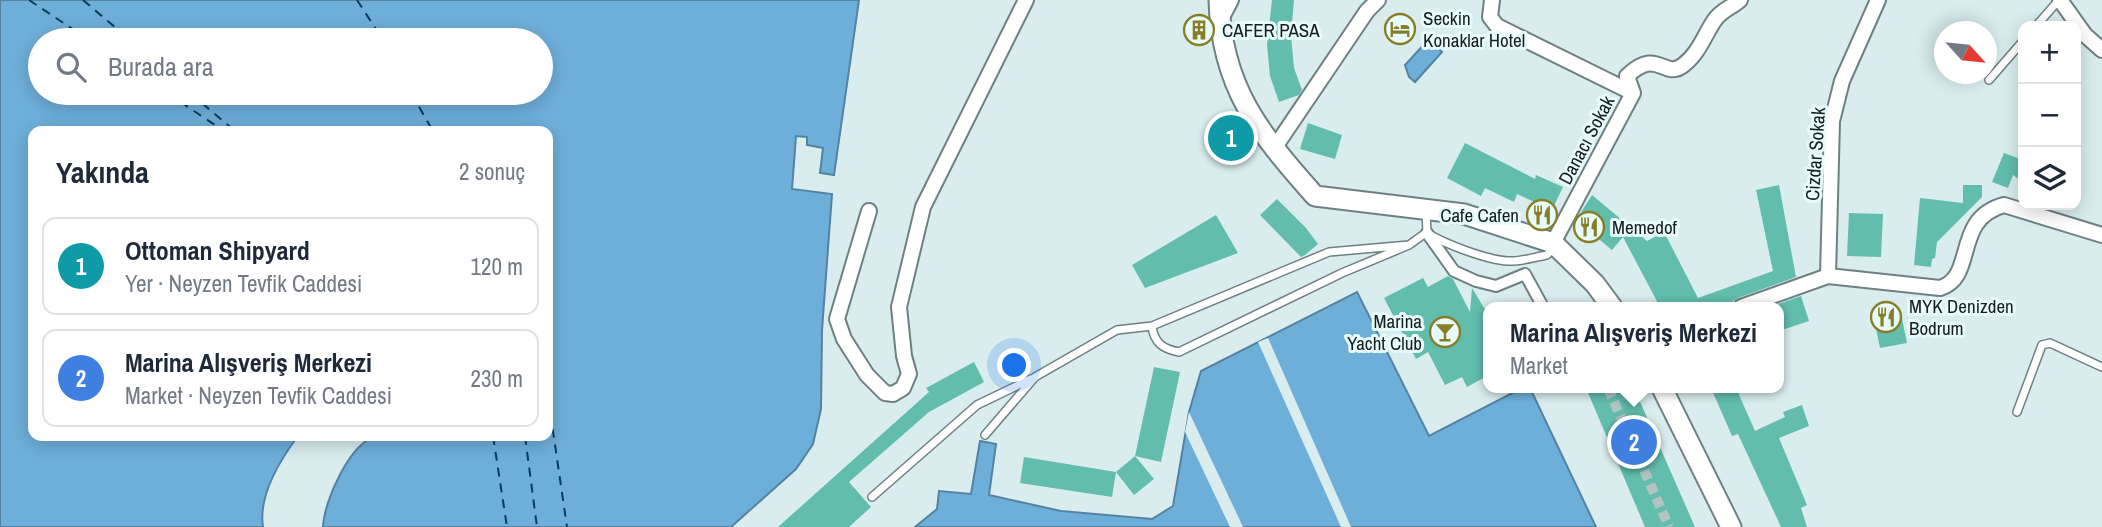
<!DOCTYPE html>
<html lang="tr">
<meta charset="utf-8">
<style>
:root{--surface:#fff;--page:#f2f2f3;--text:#1f2937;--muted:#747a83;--line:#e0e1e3;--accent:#877e25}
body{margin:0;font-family:"Archivo Narrow",sans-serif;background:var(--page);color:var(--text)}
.controls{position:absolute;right:21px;top:21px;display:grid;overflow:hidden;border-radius:14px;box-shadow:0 4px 18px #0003}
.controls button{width:63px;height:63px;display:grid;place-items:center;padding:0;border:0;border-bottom:2px solid var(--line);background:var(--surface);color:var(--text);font:35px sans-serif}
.compass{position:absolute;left:1934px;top:21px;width:63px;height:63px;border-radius:50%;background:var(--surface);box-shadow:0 4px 18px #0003;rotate:117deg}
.you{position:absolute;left:1015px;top:366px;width:24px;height:24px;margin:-18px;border:5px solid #fff;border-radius:50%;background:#1a73e8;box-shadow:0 0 0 10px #1a73e833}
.badge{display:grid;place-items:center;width:46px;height:46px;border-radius:50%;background:var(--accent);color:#fff;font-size:23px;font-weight:700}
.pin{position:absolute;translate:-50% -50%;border:4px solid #fff;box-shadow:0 2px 7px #0006}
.popup{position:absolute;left:1483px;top:302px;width:301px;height:91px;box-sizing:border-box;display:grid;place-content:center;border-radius:14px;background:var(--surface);filter:drop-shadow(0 2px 5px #0005);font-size:23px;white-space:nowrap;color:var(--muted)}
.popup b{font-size:26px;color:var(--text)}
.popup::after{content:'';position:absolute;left:50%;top:100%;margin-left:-14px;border:14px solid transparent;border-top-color:var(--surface)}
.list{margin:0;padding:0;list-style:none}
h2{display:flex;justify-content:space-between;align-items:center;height:91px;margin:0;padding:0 28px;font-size:30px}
h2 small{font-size:23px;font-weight:400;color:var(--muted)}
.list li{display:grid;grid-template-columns:46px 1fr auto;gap:21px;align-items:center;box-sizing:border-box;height:98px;margin:0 14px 14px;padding:0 14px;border:2px solid var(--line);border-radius:14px}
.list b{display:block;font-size:26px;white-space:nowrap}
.list p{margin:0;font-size:23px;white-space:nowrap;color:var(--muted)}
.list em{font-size:23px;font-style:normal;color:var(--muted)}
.icon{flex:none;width:38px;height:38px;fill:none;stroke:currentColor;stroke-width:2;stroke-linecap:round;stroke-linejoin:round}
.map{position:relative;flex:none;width:2102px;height:527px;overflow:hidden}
.search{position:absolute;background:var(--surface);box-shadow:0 4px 18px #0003;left:28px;top:28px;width:525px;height:77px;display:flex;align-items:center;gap:18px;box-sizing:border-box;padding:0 24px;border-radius:38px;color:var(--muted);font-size:26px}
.panel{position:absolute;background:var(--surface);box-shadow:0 4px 18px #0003;left:28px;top:126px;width:525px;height:315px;border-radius:14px}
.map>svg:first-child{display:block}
</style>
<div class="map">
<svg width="2102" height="527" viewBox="0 0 2102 527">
<rect width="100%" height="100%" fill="#d9edee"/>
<!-- water -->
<path fill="#6eafda" stroke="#5483a2" stroke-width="2" fill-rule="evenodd" d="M0 0H859L834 175 820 173 823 148 807 145V137L796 136 792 189 832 194 822 330 821 409 813 444 796 469 731 527H323C324 501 350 442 377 436H548V131H33V436H298C280 460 258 495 263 527H0ZM40 40H541V93H40Z
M1429 39 1442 52 1415 82 1409 77 1405 65Z
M1357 292 1429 436 1522 388H1530L1596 527H915L937 509 939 491 971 494 980 441 996 444 989 495 1061 511 1152 519 1173 506 1189 412 1201 371Z"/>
<!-- pier -->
<path fill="#d9edee" d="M1268 338 1351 527H1341L1258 342Z
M1189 412 1243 527H1230L1185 432Z"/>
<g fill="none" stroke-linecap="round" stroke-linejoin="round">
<!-- ferry -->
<path stroke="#073d5a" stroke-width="2" stroke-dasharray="9 7" stroke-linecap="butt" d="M29 0 89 40
M83 0 130 40
M357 0 383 40
M167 93 224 131
M190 93 235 131
M411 93 433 131
M548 397 567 527
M493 436 507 527
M525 436 537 527"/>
</g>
<!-- building -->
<path fill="#62bdad" d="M1272 0H1294L1291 35 1294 68 1302 90 1299 95 1279 102 1270 76 1267 45Z
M1185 29a13 13 0 1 1 26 0a13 13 0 1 1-26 0Z
M1308 123 1342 135 1335 159 1300 149Z
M1465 143 1535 179 1536 175 1563 187 1552 210 1517 194 1514 202 1485 188 1481 196 1447 178Z
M2004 153 2023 160V182L2013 175 2008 188 1992 182Z
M1779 185 1796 277 1738 298 1733 301 1732 307H1660L1623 237 1612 250 1576 220 1592 195 1647 241 1664 232 1698 298 1773 271 1756 190Z
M1963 185H1982V197L1937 242 1935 258 1932 259 1931 267 1914 265 1920 198 1963 203Z
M1277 199 1306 228 1318 244 1305 255 1301 257 1260 215Z
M1849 213 1883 214 1881 257 1847 256Z
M1216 215 1238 253 1145 288 1132 265Z
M1448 276 1453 279 1470 312 1472 288 1489 316V375L1467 387 1462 377 1445 385 1428 352 1416 359 1384 298 1423 278 1428 287Z
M1801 296 1809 321 1779 331V307H1769Z
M1900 309 1907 343 1880 348 1873 314Z
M974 362 984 382 929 412 849 482 871 507 849 527H778L929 392 926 388Z
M1154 367 1180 372 1161 462 1135 456Z
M1586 388H1634L1695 527H1645Z
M1711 388H1736L1755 431 1785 417 1783 412 1802 405 1809 426 1779 438 1807 505 1801 508 1807 527H1781L1738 434 1732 436Z
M1135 456 1154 479 1134 495 1116 472Z
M1024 457 1116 472 1112 497 1020 483Z"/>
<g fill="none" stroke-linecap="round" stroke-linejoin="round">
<!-- pedestrian-tunnel -->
<path stroke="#b2c3c4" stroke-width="10" stroke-dasharray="10 5" stroke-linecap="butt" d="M1608 388 1669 527"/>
<!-- service casing -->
<g stroke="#6e8081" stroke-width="10">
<path id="service" d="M2036 26 2059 0
M1989 80 2023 41
M1426 211 1427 233C1445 244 1487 260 1508 261 1520 262 1535 257 1547 255L1554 247
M1409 245 1329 252 1152 326C1154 343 1163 349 1179 352L1342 273 1409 245 1427 232
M2017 412 2042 345 2050 343 2102 367
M985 435 1035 377 1117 330 1152 326
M872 497 977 405 1031 379"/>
</g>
<!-- pedestrian casing -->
<g stroke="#6e8081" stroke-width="14">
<path id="pedestrian" d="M1427 233 1454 271 1476 281 1496 286 1525 274 1543 307"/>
</g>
<!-- minor casing -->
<g stroke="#6e8081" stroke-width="18">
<path id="minor" d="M1492 0 1490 17 1497 26 1633 93
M2060 0 2085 35 2102 50
M1220 21 1231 0
M1633 93 1627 76C1658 47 1663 79 1682 66 1698 55 1704 36 1714 21 1721 10 1731 8 1740 0
M1273 150 1367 11 1378 0
M869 211 837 319 844 339 867 375 885 393 893 394 903 388 909 374 904 356 899 307 923 207 1026 0
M1553 243 1633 93
M1828 276 1832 121 1842 81 1878 0
M1741 307 1828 276 1940 288C1977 277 1952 219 2004 205L2102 235"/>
</g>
<!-- secondary casing -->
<g stroke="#6e8081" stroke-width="23">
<path id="secondary" d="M1219 0C1221 87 1260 134 1315 196L1464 214 1553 243 1595 284 1612 307
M1662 388 1731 527"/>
</g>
<!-- service -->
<use href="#service" stroke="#fff" stroke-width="7"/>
<!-- pedestrian -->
<use href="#pedestrian" stroke="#fff" stroke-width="10"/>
<!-- minor -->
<use href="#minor" stroke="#fff" stroke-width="14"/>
<!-- secondary -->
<use href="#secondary" stroke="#fff" stroke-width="19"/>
</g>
<!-- icons -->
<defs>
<g id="hotel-ring" transform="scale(1.575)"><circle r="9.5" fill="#e7fbfc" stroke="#877e25" stroke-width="1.5"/><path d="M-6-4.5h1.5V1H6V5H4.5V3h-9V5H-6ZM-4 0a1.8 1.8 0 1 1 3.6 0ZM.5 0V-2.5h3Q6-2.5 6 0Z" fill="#877e25"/></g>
<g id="building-ring" transform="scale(1.575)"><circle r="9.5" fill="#e7fbfc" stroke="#877e25" stroke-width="1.5"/><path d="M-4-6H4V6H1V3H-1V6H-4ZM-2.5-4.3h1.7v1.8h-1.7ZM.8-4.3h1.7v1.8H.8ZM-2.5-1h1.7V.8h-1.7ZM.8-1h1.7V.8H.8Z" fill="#877e25"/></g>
<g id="restaurant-ring" transform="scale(1.575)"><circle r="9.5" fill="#e7fbfc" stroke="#877e25" stroke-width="1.5"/><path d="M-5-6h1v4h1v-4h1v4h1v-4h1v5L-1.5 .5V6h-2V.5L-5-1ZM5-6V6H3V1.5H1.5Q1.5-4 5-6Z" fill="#877e25"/></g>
<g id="bar-ring" transform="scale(1.575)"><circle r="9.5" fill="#e7fbfc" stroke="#877e25" stroke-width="1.5"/><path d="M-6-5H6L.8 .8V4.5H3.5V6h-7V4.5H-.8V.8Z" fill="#877e25"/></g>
</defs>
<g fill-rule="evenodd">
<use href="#hotel-ring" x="1400" y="29"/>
<use href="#building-ring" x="1199" y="30"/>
<use href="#restaurant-ring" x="1542" y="215"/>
<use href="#restaurant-ring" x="1589" y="227"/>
<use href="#restaurant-ring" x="1886" y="317"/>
<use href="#bar-ring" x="1445" y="332"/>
</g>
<g text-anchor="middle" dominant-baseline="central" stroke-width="6" stroke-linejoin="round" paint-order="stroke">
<!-- poi labels -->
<g font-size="19" fill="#161d1e" stroke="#e7fbfc" text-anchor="start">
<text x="1423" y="18">Seckin<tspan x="1423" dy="22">Konaklar Hotel</tspan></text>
<text x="1222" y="30">CAFER PASA</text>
<text x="1519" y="215" text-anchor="end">Cafe Cafen</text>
<text x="1612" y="227">Memedof</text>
<text x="1909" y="306">MYK Denizden<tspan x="1909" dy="22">Bodrum</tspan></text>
<text x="1422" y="321" text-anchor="end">Marina<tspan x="1422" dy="22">Yacht Club</tspan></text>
</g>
<!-- street labels -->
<g font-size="19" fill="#161d1e" stroke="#e7fbfc">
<text transform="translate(1586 140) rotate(-62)">Danacı Sokak</text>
<text transform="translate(1815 154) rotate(-86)">Cizdar Sokak</text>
</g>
</g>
</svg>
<div class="controls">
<button>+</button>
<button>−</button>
<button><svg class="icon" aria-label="layers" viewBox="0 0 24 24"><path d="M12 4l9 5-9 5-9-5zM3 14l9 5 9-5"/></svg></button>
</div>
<svg class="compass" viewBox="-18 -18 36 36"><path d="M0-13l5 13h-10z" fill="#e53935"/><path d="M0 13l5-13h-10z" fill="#747a83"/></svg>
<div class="you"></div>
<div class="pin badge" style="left:1231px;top:138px;background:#0f9aa8">1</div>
<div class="pin badge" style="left:1634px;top:442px;background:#3f7fe0">2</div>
<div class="popup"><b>Marina Alışveriş Merkezi</b>Market</div>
<div class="search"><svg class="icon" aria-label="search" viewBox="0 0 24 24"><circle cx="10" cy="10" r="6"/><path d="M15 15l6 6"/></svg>Burada ara</div>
<section class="panel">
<h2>Yakında<small>2 sonuç</small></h2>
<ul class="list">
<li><span class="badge" style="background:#0f9aa8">1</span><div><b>Ottoman Shipyard</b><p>Yer · Neyzen Tevfik Caddesi</p></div><em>120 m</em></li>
<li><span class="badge" style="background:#3f7fe0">2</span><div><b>Marina Alışveriş Merkezi</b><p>Market · Neyzen Tevfik Caddesi</p></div><em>230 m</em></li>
</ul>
</section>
</div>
